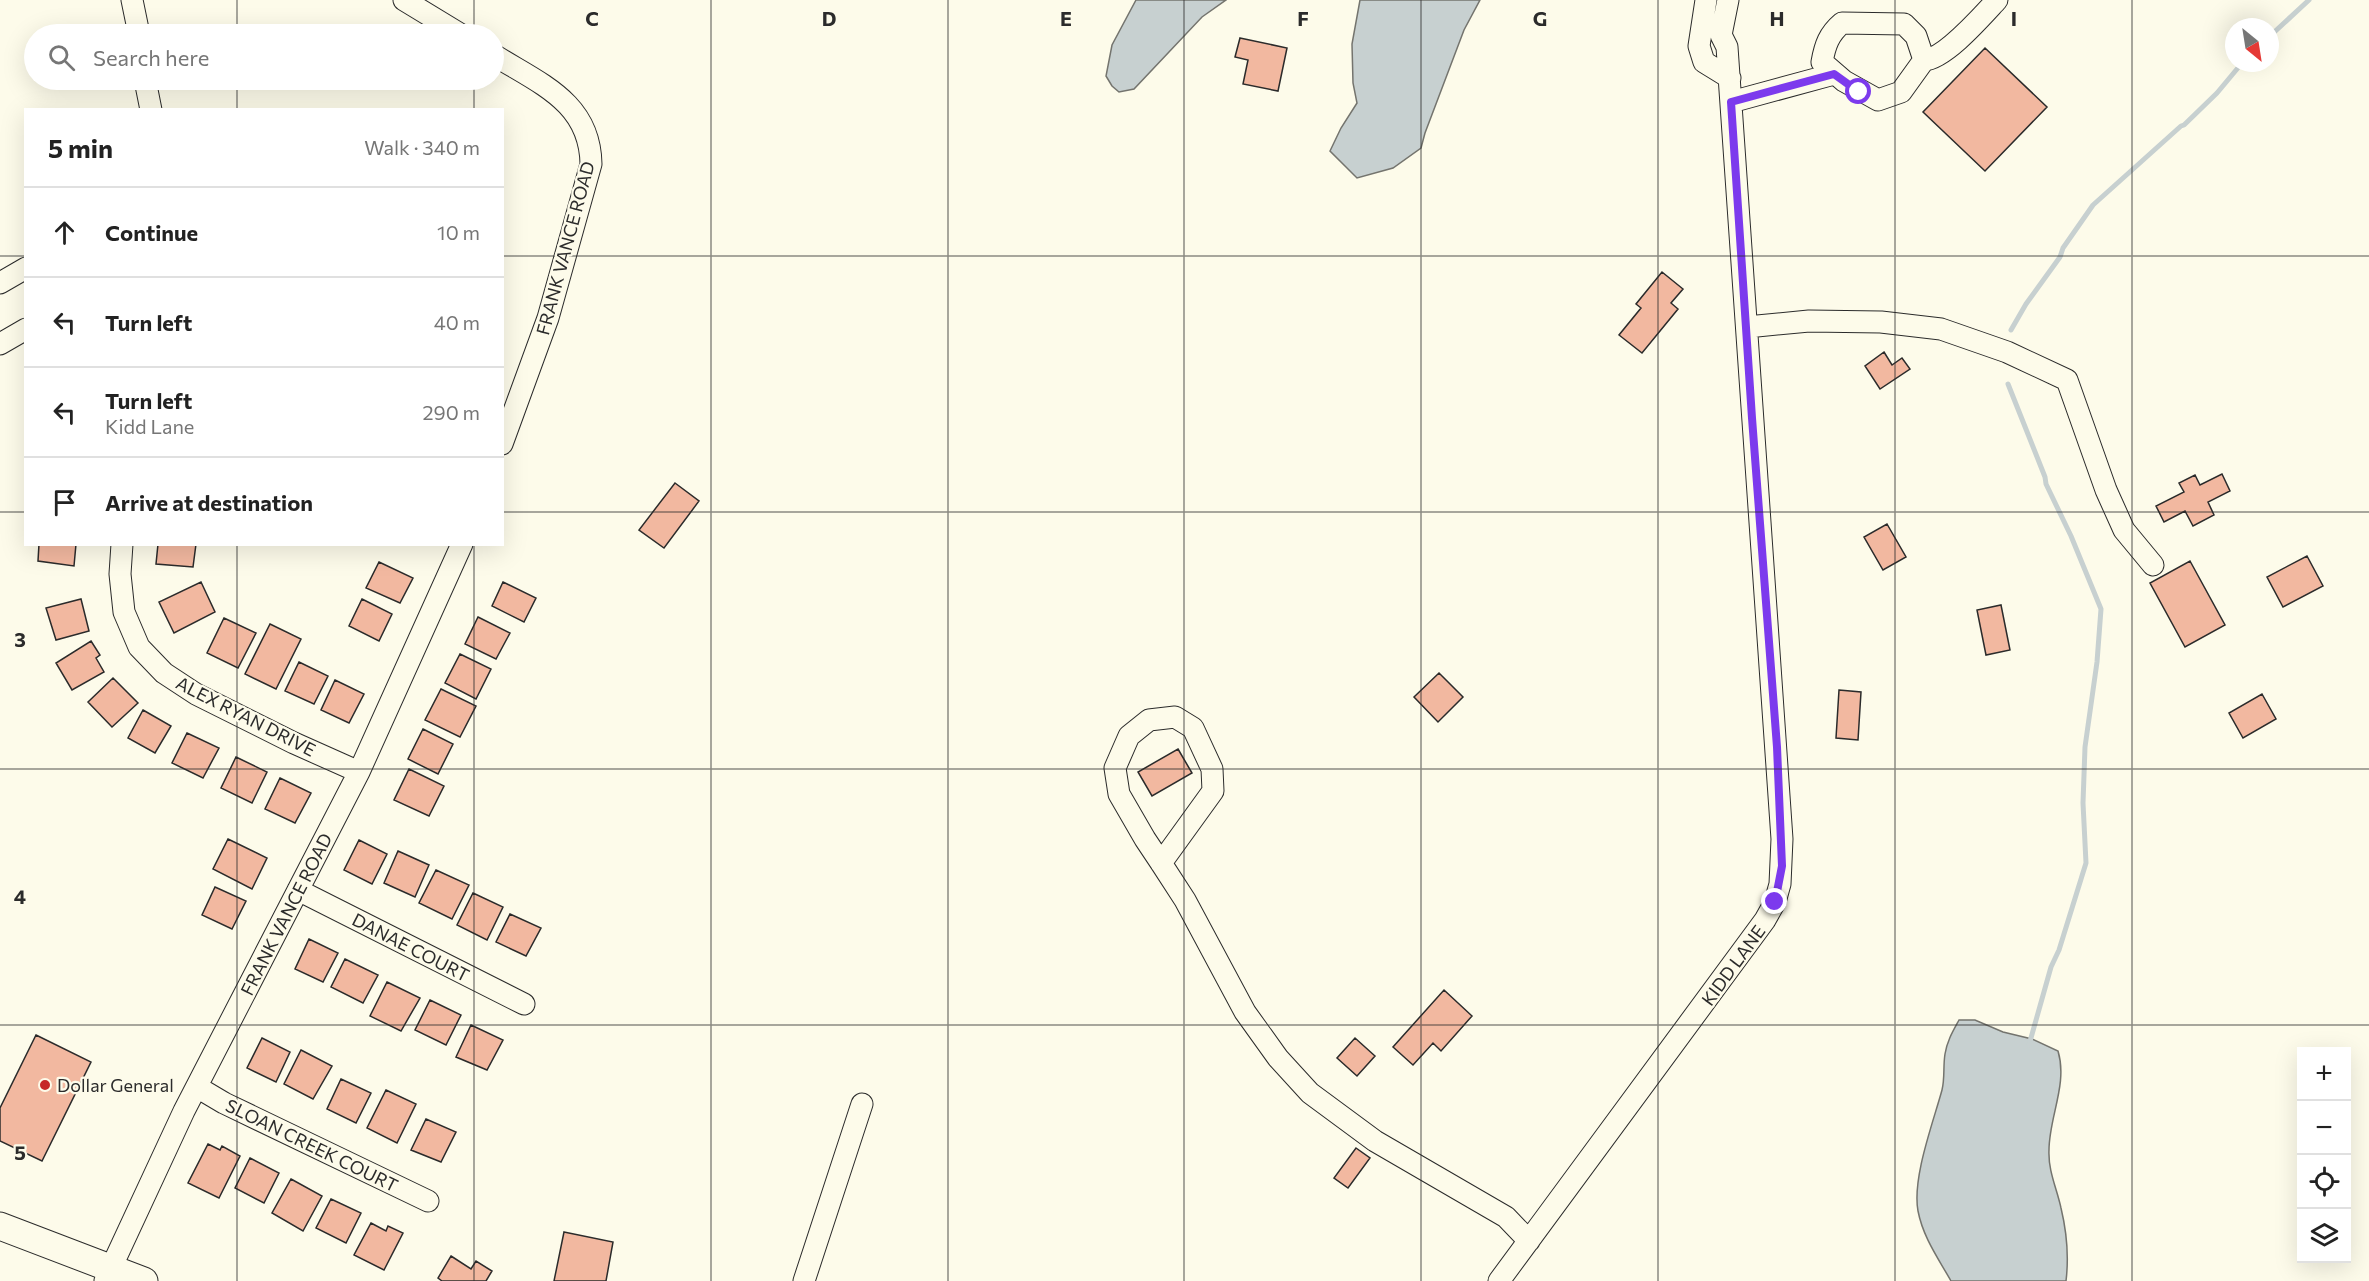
<!DOCTYPE html>
<meta charset="utf-8">
<style>
:root{--surface:#fff;--page:#f2f2f2;--text:#222;--muted:#767676;--line:#e0e0e0}
body{margin:0;font-family:Commissioner,sans-serif;background:var(--page);color:var(--text)}
.controls{position:absolute;right:18px;bottom:18px;display:grid;overflow:hidden;border-radius:0px;box-shadow:0 6px 24px #0002}
.controls button{width:54px;height:54px;display:grid;place-items:center;padding:0;border:0;border-bottom:2px solid var(--line);background:var(--surface);color:var(--text);font:30px sans-serif}
.compass{position:absolute;left:2225px;top:18px;width:54px;height:54px;border-radius:50%;background:var(--surface);box-shadow:0 6px 24px #0002;rotate:150deg}
.stop{position:absolute;width:18px;height:18px;margin:-14px;border:4px solid #7c3aed;border-radius:50%;background:#fff}
.stop.end{background:#7c3aed;border-color:#fff;box-shadow:0 2px 6px #0008}
.list{margin:0;padding:0;list-style:none}
h2{display:flex;justify-content:space-between;align-items:center;height:78px;margin:0;padding:0 24px;font-size:26px}
h2 small{font-size:20px;font-weight:400;color:var(--muted)}
.list li{display:grid;grid-template-columns:39px 1fr auto;gap:18px;align-items:center;box-sizing:border-box;height:90px;padding:0 24px;border-top:2px solid var(--line)}
.list b{display:block;font-size:22px;white-space:nowrap}
.list p{margin:0;font-size:20px;white-space:nowrap;color:var(--muted)}
.list em{font-size:20px;font-style:normal;color:var(--muted)}
.icon{flex:none;width:33px;height:33px;fill:none;stroke:currentColor;stroke-width:2;stroke-linecap:round;stroke-linejoin:round}
.map{position:relative;flex:none;width:2369px;height:1281px;overflow:hidden}
.search{position:absolute;background:var(--surface);box-shadow:0 6px 24px #0002;left:24px;top:24px;width:480px;height:66px;display:flex;align-items:center;gap:15px;box-sizing:border-box;padding:0 21px;border-radius:33px;color:var(--muted);font-size:22px}
.panel{position:absolute;background:var(--surface);box-shadow:0 6px 24px #0002;left:24px;top:108px;width:480px;height:438px;border-radius:0px}
.map>svg:first-child{display:block}
</style>
<div class="map">
<svg width="2369" height="1281" viewBox="0 0 2369 1281">
<rect width="100%" height="100%" fill="#fdfbea"/>
<!-- water -->
<path fill="#c7d0d0" stroke="#74746e" stroke-width="1.5" d="M1136 0H1226L1202 17 1134 89 1119 92 1112 86 1106 76 1112 45Z
M1360 0H1480L1464 30 1425 133 1421 148 1393 168 1357 178 1330 151 1341 128 1357 103 1353 83 1352 44Z
M1959 1020H1975L2003 1032 2032 1039 2058 1051C2068 1084 2049 1117 2049 1150 2048 1171 2057 1189 2061 1208 2067 1233 2069 1256 2066 1281H1951C1938 1258 1923 1237 1918 1211 1912 1178 1933 1123 1942 1090 1945 1078 1943 1066 1945 1054 1947 1041 1953 1031 1959 1020Z"/>
<g fill="none" stroke-linecap="round" stroke-linejoin="round">
<!-- stream -->
<path stroke="#c7d0d0" stroke-width="5" d="M2270 36 2309 0
M2011 330 2026 304 2060 257 2063 248 2093 205 2181 126 2184 125 2217 93 2242 63
M2008 384 2045 477 2046 484 2071 536 2101 609 2097 662 2085 747 2083 803 2086 863 2059 950 2051 967 2029 1045"/>
</g>
<!-- building -->
<path fill="#f2b8a0" stroke="#2b2b2b" stroke-width="1.5" d="M1240 38 1287 48 1278 91 1243 84 1248 60 1235 57Z
M1985 48 2047 107 1985 171 1923 112Z
M1662 272 1683 289 1671 303 1678 309 1642 353 1619 335 1641 308 1636 304Z
M1884 352 1892 365 1902 358 1910 369 1880 389 1865 366Z
M2222 474 2230 491 2208 502 2214 515 2193 526 2185 511 2164 522 2156 506 2184 492 2179 483 2195 475 2200 485Z
M675 483 699 501 664 548 639 530Z
M1887 524 1906 557 1883 570 1864 537Z
M39 544H76L74 566 38 561Z
M158 544H196L193 567 156 564Z
M2307 556 2323 586 2283 607 2267 577Z
M2190 561 2225 625 2185 647 2150 583Z
M379 562 413 578 400 603 366 588Z
M201 582 215 612 174 633 159 602Z
M503 582 536 598 524 622 492 606Z
M81 599 89 631 56 640 46 608Z
M362 599 392 614 379 641 349 626Z
M2001 605 2010 650 1986 655 1977 610Z
M478 617 510 633 496 659 465 644Z
M224 618 256 633 238 668 207 653Z
M270 624 301 639 276 689 245 674Z
M91 641 100 655 96 658 104 672 72 690 56 663Z
M460 654 491 669 476 699 445 683Z
M299 662 328 676 314 704 285 691Z
M1439 673 1463 697 1438 722 1414 697Z
M113 678 138 703 112 727 88 702Z
M335 680 364 694 349 723 321 710Z
M441 689 476 706 460 737 425 720Z
M1839 690 1861 692 1858 740 1836 738Z
M2262 694 2276 719 2243 738 2229 713Z
M143 710 171 726 155 753 128 738Z
M423 729 453 744 438 774 408 759Z
M187 733 219 748 203 778 172 763Z
M1178 749 1192 773 1152 796 1138 772Z
M236 757 267 772 252 803 221 788Z
M409 769 444 786 429 816 394 800Z
M280 778 311 793 295 823 265 809Z
M228 839 267 858 252 889 213 869Z
M359 840 387 854 372 884 344 870Z
M398 851 429 865 415 897 384 883Z
M436 870 469 885 452 919 419 903Z
M215 887 246 901 232 929 202 915Z
M473 893 503 907 487 940 457 925Z
M510 914 541 928 526 956 496 942Z
M309 939 338 953 323 982 295 969Z
M345 959 378 975 363 1003 331 987Z
M387 982 420 998 401 1031 370 1016Z
M1444 990 1472 1016 1441 1051 1433 1043 1413 1065 1393 1047Z
M430 1000 461 1015 446 1045 415 1030Z
M471 1025 503 1040 487 1070 456 1057Z
M36 1035 91 1062 42 1161 0 1141V1108Z
M262 1038 290 1052 276 1082 247 1068Z
M1355 1038 1375 1056 1357 1076 1337 1058Z
M301 1050 332 1066 313 1099 284 1084Z
M341 1079 371 1093 356 1123 327 1109Z
M386 1090 416 1104 397 1143 367 1128Z
M426 1119 456 1132 441 1162 411 1150Z
M208 1144 220 1150 222 1146 240 1156 219 1198 188 1183Z
M1356 1148 1370 1158 1348 1188 1334 1178Z
M250 1158 279 1173 264 1203 235 1188Z
M291 1179 322 1196 303 1231 272 1213Z
M331 1199 361 1213 346 1243 316 1228Z
M371 1223 386 1231 388 1226 403 1233 384 1270 354 1255Z
M564 1232 613 1242 606 1281H554Z
M451 1256 471 1269 476 1261 492 1271 486 1281H442L438 1278Z"/>
<g fill="none" stroke-linecap="round" stroke-linejoin="round">
<!-- minor casing -->
<g stroke="#2b2b2b" stroke-width="23">
<path id="minor" d="M132 0 139 34
M404 0 460 34
M1706 0 1699 46 1704 62 1730 78
M494 55C540 84 590 102 591 164L548 318 502 444
M1924 60 1916 36 1904 24 1842 23C1829 34 1825 45 1822 62L1844 81 1878 100 1901 92 1924 60C1945 59 1982 16 1997 0
M145 80 151 110
M1731 102 1834 74
M0 283 26 268
M1747 327 1809 321 1881 322 1941 329 2007 352 2067 380 2106 490 2124 530 2153 565
M0 344 26 329
M122 544 120 574 124 612 139 647 164 673 196 694 294 743 359 772
M1161 863 1213 791 1212 769 1193 728 1175 717 1149 720 1129 736 1115 768 1119 794 1145 839 1161 863 1185 900 1245 1012 1278 1058 1310 1093 1375 1141 1506 1217 1529 1241
M298 890 524 1004
M197 1087 224 1103 428 1201
M105 1281 184 1111 359 772 462 544
M804 1281 862 1104
M1499 1281 1765 920 1775 902 1780 884 1782 839 1727 47 1721 35 1728 0"/>
</g>
<!-- major casing -->
<g stroke="#2b2b2b" stroke-width="29">
<path id="major" d="M0 1226 144 1281"/>
</g>
<!-- minor -->
<use href="#minor" stroke="#fdfbea" stroke-width="21"/>
<!-- major -->
<use href="#major" stroke="#fdfbea" stroke-width="27"/>
</g>
<g fill="none" stroke-linecap="round" stroke-linejoin="round">
<!-- route -->
<path stroke="#7c3aed" stroke-width="8" d="M1775 902 1782 866 1777 747 1752 418 1731 102 1834 74 1859 92"/>
</g>
<!-- grid -->
<path fill="none" stroke="#2b2b2b" stroke-width="1.5" stroke-opacity="0.55" d="M237 0V34M474 0V34M711 0V1281M948 0V1281M1184 0V1281M1421 0V1281M1658 0V1281M1895 0V1281M2132 0V1281M237 80V110M474 80V110M0 256H26M502 256H2369M0 512H26M502 512H2369M237 544V1281M474 544V1281M0 769H2369M0 1025H2369"/>
<!-- markers -->
<circle fill="#c62828" stroke="#fdfbea" stroke-width="2" cx="45" cy="1085" r="6"/>
<g text-anchor="middle" dominant-baseline="central" stroke-width="4.5" stroke-linejoin="round" paint-order="stroke">
<!-- street labels -->
<g font-size="18" fill="#2b2b2b" stroke="#fdfbea">
<text transform="translate(565 248) rotate(-75)">FRANK VANCE ROAD</text>
<text transform="translate(246 716) rotate(27)">ALEX RYAN DRIVE</text>
<text transform="translate(286 914) rotate(-63)">FRANK VANCE ROAD</text>
<text transform="translate(411 947) rotate(27)">DANAE COURT</text>
<text transform="translate(1733 965) rotate(-54)">KIDD LANE</text>
<text transform="translate(312 1145) rotate(26)">SLOAN CREEK COURT</text>
</g>
<!-- poi labels -->
<g font-size="18" fill="#2b2b2b" stroke="#fdfbea" text-anchor="start">
<text x="57" y="1085">Dollar General</text>
</g>
</g>
<g font-size="20" text-anchor="middle" font-weight="bold" fill="#2b2b2b" stroke="#fdfbea" stroke-width="4.5" stroke-linejoin="round" paint-order="stroke">
<text x="592" y="26">C</text>
<text x="829" y="26">D</text>
<text x="1066" y="26">E</text>
<text x="1303" y="26">F</text>
<text x="1540" y="26">G</text>
<text x="1777" y="26">H</text>
<text x="2014" y="26">I</text>
<text x="20" y="647">3</text>
<text x="20" y="904">4</text>
<text x="20" y="1160">5</text>
</g>
</svg>
<div class="controls">
<button>+</button>
<button>−</button>
<button><svg class="icon" aria-label="locate" viewBox="0 0 24 24"><circle cx="12" cy="12" r="6"/><path d="M12 2v4M12 18v4M2 12h4M18 12h4"/></svg></button>
<button><svg class="icon" aria-label="layers" viewBox="0 0 24 24"><path d="M12 4l9 5-9 5-9-5zM3 14l9 5 9-5"/></svg></button>
</div>
<svg class="compass" viewBox="-18 -18 36 36"><path d="M0-13l5 13h-10z" fill="#e53935"/><path d="M0 13l5-13h-10z" fill="#767676"/></svg>
<div class="stop" style="left:1859px;top:92px"></div>
<div class="stop end" style="left:1775px;top:902px"></div>
<div class="search"><svg class="icon" aria-label="search" viewBox="0 0 24 24"><circle cx="10" cy="10" r="6"/><path d="M15 15l6 6"/></svg>Search here</div>
<section class="panel">
<h2>5 min<small>Walk · 340 m</small></h2>
<ul class="list">
<li><svg class="icon" aria-label="ahead" viewBox="0 0 24 24"><path d="M12 20V5M6 11l6-6 6 6"/></svg><div><b>Continue</b></div><em>10 m</em></li>
<li><svg class="icon" aria-label="left" viewBox="0 0 24 24"><path d="M17 20v-9H6M10 6l-5 5 5 5"/></svg><div><b>Turn left</b></div><em>40 m</em></li>
<li><svg class="icon" aria-label="left" viewBox="0 0 24 24"><path d="M17 20v-9H6M10 6l-5 5 5 5"/></svg><div><b>Turn left</b><p>Kidd Lane</p></div><em>290 m</em></li>
<li><svg class="icon" aria-label="arrive" viewBox="0 0 24 24"><path d="M6 21V4h12l-3 4 3 4H6"/></svg><div><b>Arrive at destination</b></div></li>
</ul>
</section>
</div>
